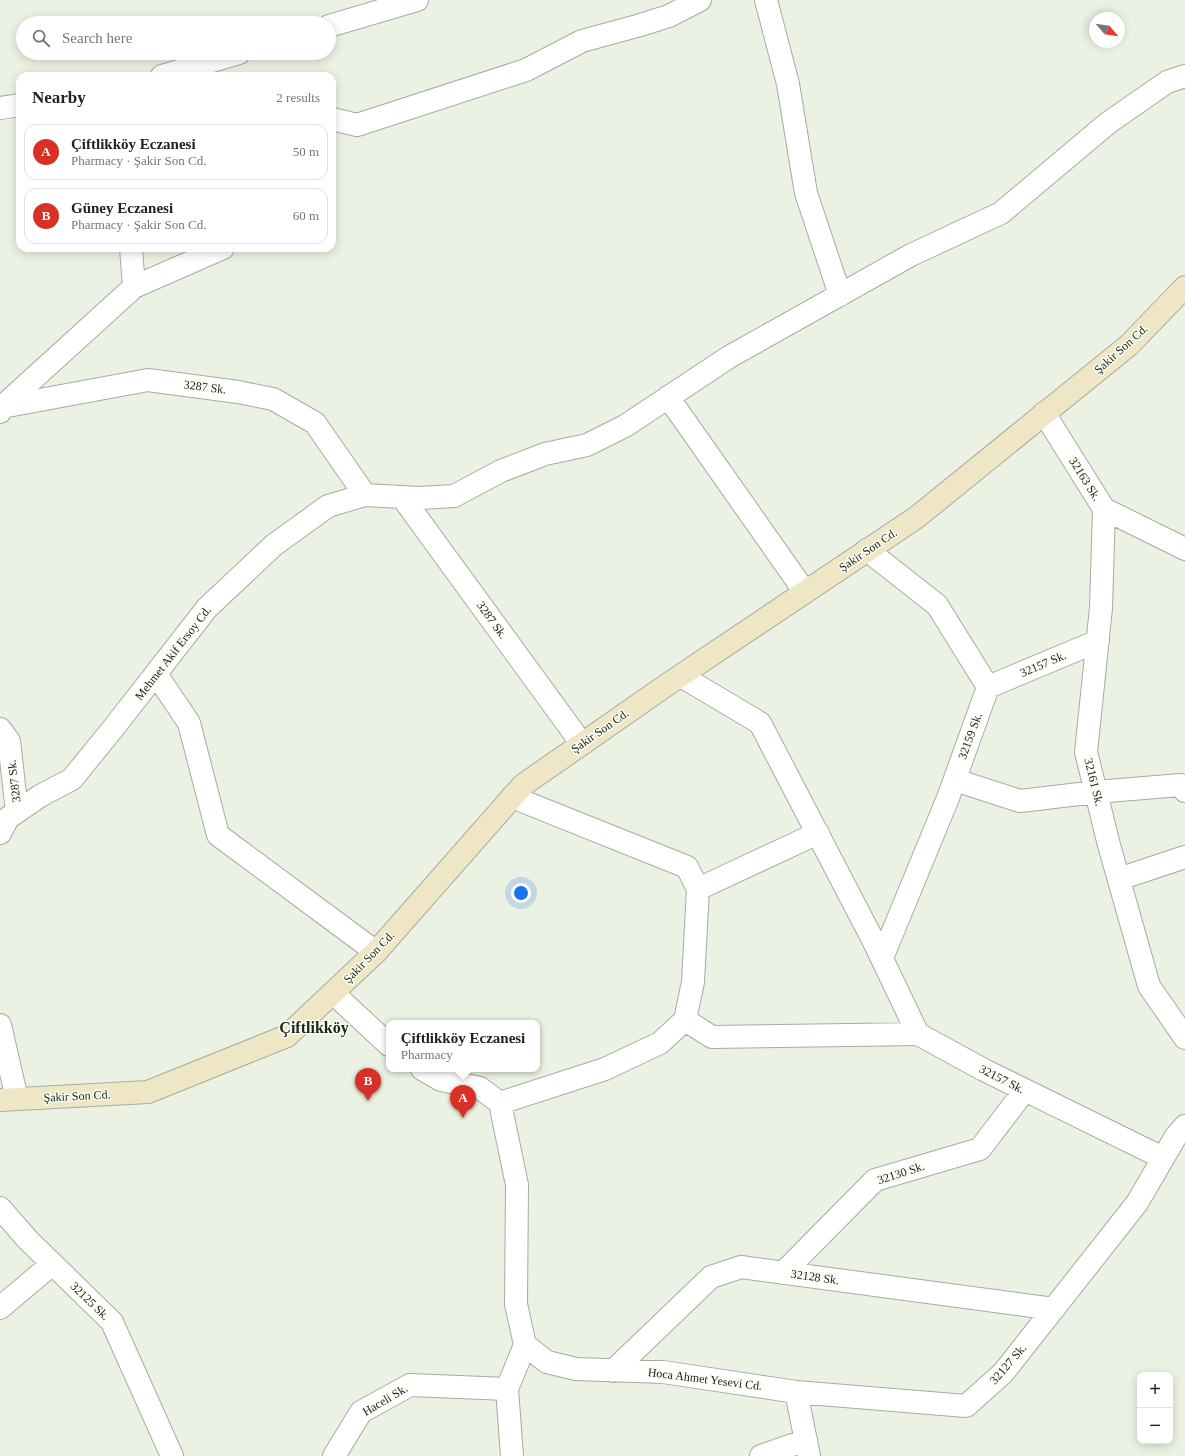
<!DOCTYPE html>
<meta charset="utf-8">
<style>
:root{--surface:#fff;--page:#f2f2f2;--text:#222;--muted:#767676;--line:#e0e0e0;--accent:#d93025}
body{margin:0;font-family:"Times New Roman",serif;background:var(--page);color:var(--text)}
.controls{position:absolute;right:12px;bottom:12px;display:grid;overflow:hidden;border-radius:8px;box-shadow:0 2px 10px #0003}
.controls button{width:36px;height:36px;display:grid;place-items:center;padding:0;border:0;border-bottom:1px solid var(--line);background:var(--surface);color:var(--text);font:20px sans-serif}
.compass{position:absolute;left:1089px;top:12px;width:36px;height:36px;border-radius:50%;background:var(--surface);box-shadow:0 2px 10px #0003;rotate:119deg}
.you{position:absolute;left:521px;top:893px;width:14px;height:14px;margin:-10px;border:3px solid #fff;border-radius:50%;background:#1a73e8;box-shadow:0 0 0 6px #1a73e833}
.badge{display:grid;place-items:center;width:26px;height:26px;border-radius:50%;background:var(--accent);color:#fff;font-size:13px;font-weight:700}
.pin{position:absolute;translate:-50% -33px;filter:drop-shadow(0 1px 2px #0008)}
.pin::after{content:'';position:absolute;top:21px;width:14px;height:12px;background:inherit;clip-path:polygon(0 0,100% 0,50% 100%)}
.popup{position:absolute;left:386px;top:1020px;width:154px;height:52px;box-sizing:border-box;display:grid;place-content:center;border-radius:8px;background:var(--surface);filter:drop-shadow(0 1px 3px #0005);font-size:13px;white-space:nowrap;color:var(--muted)}
.popup b{font-size:15px;color:var(--text)}
.popup::after{content:'';position:absolute;left:50%;top:100%;margin-left:-8px;border:8px solid transparent;border-top-color:var(--surface)}
.list{margin:0;padding:0;list-style:none}
h2{display:flex;justify-content:space-between;align-items:center;height:52px;margin:0;padding:0 16px;font-size:17px}
h2 small{font-size:13px;font-weight:400;color:var(--muted)}
.list li{display:grid;grid-template-columns:26px 1fr auto;gap:12px;align-items:center;box-sizing:border-box;height:56px;margin:0 8px 8px;padding:0 8px;border:1px solid var(--line);border-radius:12px}
.list b{display:block;font-size:15px;white-space:nowrap}
.list p{margin:0;font-size:13px;white-space:nowrap;color:var(--muted)}
.list em{font-size:13px;font-style:normal;color:var(--muted)}
.icon{flex:none;width:22px;height:22px;fill:none;stroke:currentColor;stroke-width:2;stroke-linecap:round;stroke-linejoin:round}
.map{position:relative;flex:none;width:1185px;height:1456px;overflow:hidden}
.search{position:absolute;background:var(--surface);box-shadow:0 2px 10px #0003;left:16px;top:16px;width:320px;height:44px;display:flex;align-items:center;gap:10px;box-sizing:border-box;padding:0 14px;border-radius:22px;color:var(--muted);font-size:15px}
.panel{position:absolute;background:var(--surface);box-shadow:0 2px 10px #0003;left:16px;top:72px;width:320px;height:180px;border-radius:12px}
.map>svg:first-child{display:block}
</style>
<div class="map">
<svg width="1185" height="1456" viewBox="0 0 1185 1456">
<rect width="100%" height="100%" fill="#ebf2e3"/>
<g fill="none" stroke-linecap="round" stroke-linejoin="round">
<!-- street casing -->
<g stroke="#a6ac9f" stroke-width="24">
<path id="street" d="M766 0 788 84 806 193 840 295
M329 26 417 0
M162 76 239 53
M0 108 20 105
M332 119 357 125 526 70 582 41 637 26 669 16 700 0
M131 248 134 287
M668 397 805 592
M2 407 134 287 223 248
M0 412 2 407 148 380 238 392 273 399 315 423 365 495
M1044 413 1104 509 1185 549
M402 497 582 744
M1104 509 1101 608 1086 752 1109 845 1149 986 1185 1038
M867 550 937 605 988 687 948 798 882 958
M156 674 189 723 218 835 376 952
M681 676 760 723 874 942 918 1034 984 1070 1163 1158
M988 687 1098 641
M0 729 9 741 17 812
M955 780 1020 801 1096 792 1180 785 1185 791
M0 833 8 818 40 796 72 779 115 726 207 608 274 545 328 506 365 495 420 498 454 496 501 471 545 454 587 445 625 426 729 357 911 255 1001 213 1108 123 1167 82 1185 76
M1119 879 1185 857
M698 889 818 833
M333 993 389 1045
M685 1020 712 1037 918 1034
M0 1025 17 1099
M422 1069 441 1080 480 1088 500 1103 517 1185 516 1304 525 1345
M500 1103 605 1069 660 1043 685 1020 693 982 698 889 687 867 512 797
M0 1208 28 1240 112 1322 172 1456
M783 1273 875 1180 980 1149 1025 1090
M0 1308 52 1264
M525 1345 547 1362 576 1369 663 1372 796 1392 966 1406 1003 1373 1137 1203 1176 1136 1185 1126
M613 1371 711 1277 741 1267 1054 1309
M796 1392 809 1456
M334 1456 361 1412 410 1385 507 1389
M512 1456 507 1389 525 1345
M761 1456 806 1440"/>
</g>
<!-- secondary casing -->
<g stroke="#a6ac9f" stroke-width="24">
<path id="secondary" d="M0 1100 148 1092 287 1036 376 952 523 785 671 682 917 517 1129 345 1185 287"/>
</g>
<!-- street -->
<use href="#street" stroke="#fff" stroke-width="22"/>
<!-- secondary -->
<use href="#secondary" stroke="#efe6c5" stroke-width="22"/>
</g>
<g text-anchor="middle" dominant-baseline="central" stroke-width="3" stroke-linejoin="round" paint-order="stroke">
<!-- street labels -->
<g font-size="12" fill="#21241f" stroke="#f8fff0">
<text transform="translate(1121 349) rotate(-42)">Şakir Son Cd.</text>
<text transform="translate(205 387) rotate(7)">3287 Sk.</text>
<text transform="translate(1085 479) rotate(58)">32163 Sk.</text>
<text transform="translate(868 550) rotate(-34)">Şakir Son Cd.</text>
<text transform="translate(492 620) rotate(54)">3287 Sk.</text>
<text transform="translate(173 653) rotate(-52)">Mehmet Akif Ersoy Cd.</text>
<text transform="translate(1043 664) rotate(-23)">32157 Sk.</text>
<text transform="translate(600 731) rotate(-35)">Şakir Son Cd.</text>
<text transform="translate(970 736) rotate(-70)">32159 Sk.</text>
<text transform="translate(14 781) rotate(-97)">3287 Sk.</text>
<text transform="translate(1094 782) rotate(76)">32161 Sk.</text>
<text transform="translate(369 957) rotate(-46)">Şakir Son Cd.</text>
<text transform="translate(1002 1079) rotate(27)">32157 Sk.</text>
<text transform="translate(77 1096) rotate(-3)">Şakir Son Cd.</text>
<text transform="translate(901 1173) rotate(-18)">32130 Sk.</text>
<text transform="translate(815 1277) rotate(8)">32128 Sk.</text>
<text transform="translate(90 1301) rotate(44)">32125 Sk.</text>
<text transform="translate(1008 1364) rotate(-49)">32127 Sk.</text>
<text transform="translate(705 1379) rotate(7)">Hoca Ahmet Yesevi Cd.</text>
<text transform="translate(385 1400) rotate(-31)">Haceli Sk.</text>
</g>
<!-- district labels -->
<g font-size="16" font-weight="bold" fill="#21241f" stroke="#f8fff0">
<text x="314" y="1027">Çiftlikköy</text>
</g>
</g>
</svg>
<div class="controls">
<button>+</button>
<button>−</button>
</div>
<svg class="compass" viewBox="-18 -18 36 36"><path d="M0-13l5 13h-10z" fill="#e53935"/><path d="M0 13l5-13h-10z" fill="#767676"/></svg>
<div class="you"></div>
<div class="pin badge" style="left:463px;top:1118px">A</div>
<div class="popup"><b>Çiftlikköy Eczanesi</b>Pharmacy</div>
<div class="pin badge" style="left:368px;top:1101px">B</div>
<div class="search"><svg class="icon" aria-label="search" viewBox="0 0 24 24"><circle cx="10" cy="10" r="6"/><path d="M15 15l6 6"/></svg>Search here</div>
<section class="panel">
<h2>Nearby<small>2 results</small></h2>
<ul class="list">
<li><span class="badge">A</span><div><b>Çiftlikköy Eczanesi</b><p>Pharmacy · Şakir Son Cd.</p></div><em>50 m</em></li>
<li><span class="badge">B</span><div><b>Güney Eczanesi</b><p>Pharmacy · Şakir Son Cd.</p></div><em>60 m</em></li>
</ul>
</section>
</div>
